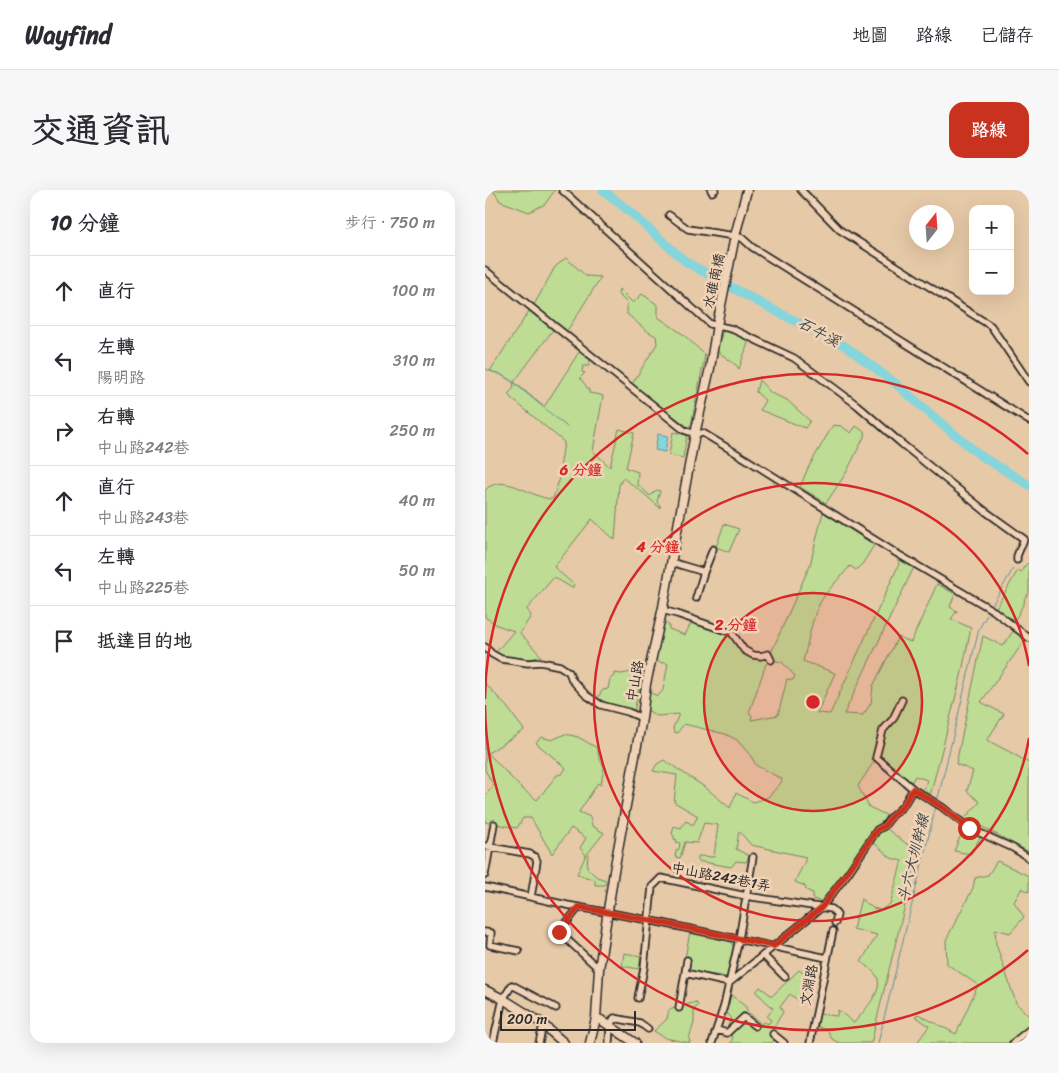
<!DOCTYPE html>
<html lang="zh-TW">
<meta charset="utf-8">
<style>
:root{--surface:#fff;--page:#f7f7f7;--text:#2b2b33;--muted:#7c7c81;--line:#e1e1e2;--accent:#c8321e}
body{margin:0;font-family:Sriracha,"LXGW WenKai TC",sans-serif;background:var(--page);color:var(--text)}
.controls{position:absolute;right:15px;top:15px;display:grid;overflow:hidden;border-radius:10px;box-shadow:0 5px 20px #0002}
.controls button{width:45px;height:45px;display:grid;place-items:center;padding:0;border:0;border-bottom:1px solid var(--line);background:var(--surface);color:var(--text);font:25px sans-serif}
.compass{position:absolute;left:424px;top:15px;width:45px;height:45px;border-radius:50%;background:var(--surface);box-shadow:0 5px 20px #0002;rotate:17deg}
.scale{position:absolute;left:15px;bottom:12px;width:136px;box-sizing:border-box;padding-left:5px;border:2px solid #2b2b2b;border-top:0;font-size:14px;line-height:18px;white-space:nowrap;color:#2b2b2b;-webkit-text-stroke:4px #f1d3b7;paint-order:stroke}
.stop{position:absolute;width:15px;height:15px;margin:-11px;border:4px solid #c8321e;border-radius:50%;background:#fff}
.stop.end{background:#c8321e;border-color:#fff;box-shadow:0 1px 5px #0008}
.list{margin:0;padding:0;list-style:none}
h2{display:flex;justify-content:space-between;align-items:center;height:65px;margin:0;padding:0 20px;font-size:21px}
h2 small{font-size:16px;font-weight:400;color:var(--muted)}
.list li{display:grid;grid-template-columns:32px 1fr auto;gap:15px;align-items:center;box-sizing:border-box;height:70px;padding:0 20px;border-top:1px solid var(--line)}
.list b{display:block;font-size:19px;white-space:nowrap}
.list p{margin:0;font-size:16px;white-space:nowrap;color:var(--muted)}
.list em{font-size:16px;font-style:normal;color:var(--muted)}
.icon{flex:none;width:28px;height:28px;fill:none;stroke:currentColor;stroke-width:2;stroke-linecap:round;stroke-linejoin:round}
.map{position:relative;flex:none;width:544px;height:853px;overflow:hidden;border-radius:15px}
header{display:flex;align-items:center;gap:30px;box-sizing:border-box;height:70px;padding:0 25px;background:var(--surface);border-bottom:1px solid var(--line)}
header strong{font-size:24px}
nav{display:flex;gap:28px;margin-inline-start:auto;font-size:18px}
.intro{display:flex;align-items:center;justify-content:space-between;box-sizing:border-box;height:120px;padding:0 30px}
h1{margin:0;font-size:35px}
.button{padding:12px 22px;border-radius:15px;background:var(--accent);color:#fff;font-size:18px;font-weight:700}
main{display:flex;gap:30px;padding:0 30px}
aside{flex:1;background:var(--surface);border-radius:15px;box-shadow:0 5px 20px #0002}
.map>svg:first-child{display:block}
</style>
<header>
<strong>Wayfind</strong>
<nav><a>地圖</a><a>路線</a><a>已儲存</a></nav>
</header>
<div class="intro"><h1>交通資訊</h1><a class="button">路線</a></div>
<main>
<aside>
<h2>10 分鐘<small>步行 · 750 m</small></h2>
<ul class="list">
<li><svg class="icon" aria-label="ahead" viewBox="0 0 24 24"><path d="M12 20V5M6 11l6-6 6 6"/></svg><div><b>直行</b></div><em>100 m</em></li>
<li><svg class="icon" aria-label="left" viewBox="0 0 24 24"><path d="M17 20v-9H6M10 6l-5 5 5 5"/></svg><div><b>左轉</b><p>陽明路</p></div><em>310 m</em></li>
<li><svg class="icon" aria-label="right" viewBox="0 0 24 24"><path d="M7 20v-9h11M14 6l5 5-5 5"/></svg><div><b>右轉</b><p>中山路242巷</p></div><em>250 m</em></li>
<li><svg class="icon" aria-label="ahead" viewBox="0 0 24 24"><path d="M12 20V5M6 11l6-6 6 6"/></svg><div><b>直行</b><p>中山路243巷</p></div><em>40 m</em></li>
<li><svg class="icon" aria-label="left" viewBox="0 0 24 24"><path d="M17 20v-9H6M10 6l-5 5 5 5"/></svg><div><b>左轉</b><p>中山路225巷</p></div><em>50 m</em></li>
<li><svg class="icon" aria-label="arrive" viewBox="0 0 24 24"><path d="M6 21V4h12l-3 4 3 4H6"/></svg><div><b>抵達目的地</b></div></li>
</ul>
</aside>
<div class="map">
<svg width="544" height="853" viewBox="0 0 544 853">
<rect width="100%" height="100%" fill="#e6c9a7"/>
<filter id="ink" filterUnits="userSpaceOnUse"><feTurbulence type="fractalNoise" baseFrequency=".02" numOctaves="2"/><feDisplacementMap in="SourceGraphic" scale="10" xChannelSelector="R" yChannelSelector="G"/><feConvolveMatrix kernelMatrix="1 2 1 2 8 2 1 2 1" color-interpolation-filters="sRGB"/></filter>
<g filter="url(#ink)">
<!-- green -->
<path fill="#bedc94" stroke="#748460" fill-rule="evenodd" d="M8 0H70L60 14 44 22 15 11Z
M81 68 101 86 116 87 82 141 49 115 70 77Z
M134 99 148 113 157 104 173 115V127L199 145 220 165 206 235 203 237 147 194 172 154 171 146C160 141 152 132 142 124V113L133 104Z
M44 121 68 140 29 192 59 217 94 162 105 170 104 176H98L97 182 100 183 95 188 104 200V203C109 204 114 204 118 206L108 261 125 277 134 239 149 243 141 278 153 282 152 295 155 296 165 306 171 300 175 301 172 312 176 317 175 318 157 302 138 288 134 295 130 350 107 329 69 377 89 395 87 398 69 387 42 419 46 426 35 443 56 466C42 472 24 470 11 462L29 441 12 435 0 427V300C20 281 46 309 68 309L73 293 79 252 26 208 23 204 29 198 28 192 15 184 5 181Z
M238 140 264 150 254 179 251 175 232 161Z
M274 190 286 203 302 210 325 231 320 238 275 220 280 210 271 202Z
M348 235 356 236 366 243 371 236 381 243 361 283 341 313 315 297 323 278Z
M188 242 202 245 198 268 184 265Z
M338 322 389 355 378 373 371 380 365 376C355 389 339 402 333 417 326 432 323 454 318 471L350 483 332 523 345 524 414 374 412 367 429 377 359 524 378 525 386 513 388 496 413 447 426 452 452 394 470 404 465 417 472 421 466 429 486 438 476 486 445 606 438 602 442 590 430 586 426 593 397 567 388 573 373 596 384 617 401 625 397 634 389 640 337 712 328 709V703L321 700 320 696 310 692C313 683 319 676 321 667L266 655 254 641 251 659 264 666 261 672 251 671 246 677 213 671V666L229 667 233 635 219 633 212 653 200 652 195 668 190 667 191 661 194 659 195 653 191 652 192 650 189 649V646L187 644 189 636 196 638 201 631 208 635 213 626 189 612 192 585 168 581 172 574 179 570 221 598 245 618 251 603 268 612 282 608 296 593 297 589 272 576 265 565 252 550 240 544 199 534 192 543 189 542 188 538 194 524 172 526 162 520 166 499 168 504 173 506 178 500 183 474 169 471 177 431 184 435V439L200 445 207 431 245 445 258 462 267 468 277 469 286 463 325 375ZM286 470 297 472 310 486 308 490 302 489 293 525 266 530 267 525 264 523 281 474Z
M239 334 254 339 244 362 231 357Z
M544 372V403L539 409 540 411 529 432 511 418 533 380 537 382 538 378Z
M528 441 540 450 496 512 519 524 502 550 523 561 544 573V662L492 634 479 629 495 612 482 601 488 581 471 574 498 446 518 456Z
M146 482 157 484 149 522 127 515 112 508 118 500 123 499 125 489 129 486V483L137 484Z
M0 493 22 517 39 540 3 563 36 598 52 610 72 585 77 584 81 578 51 553 56 547 67 550 80 544 93 547 112 558 114 567 119 577 116 595 113 593 94 622 105 627 107 636 119 643 103 663 102 678 112 687 121 690 120 695H110V690L92 684 101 665 95 658 101 648 86 638 67 664 46 628H38L32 638 0 632V605L9 596 0 580Z
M479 638 496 646 486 664 469 661Z
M402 639 427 658 430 653 436 650 386 853H354L347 849 343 841 331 836 334 824 352 826 353 820 369 833C378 821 401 800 391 785 388 780 380 775 376 772L392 745 368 739 376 709 388 718 396 720 405 714 417 671 406 668 388 652 394 643Z
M512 671 544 686V702L537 698 529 712 539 727 525 743 510 739 511 754 531 813 544 826V853H528L527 852 525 853H467L465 852 464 853H432L444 836 430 826 433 824 471 844 493 795 462 774 461 750 488 698 490 688 503 685Z
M205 741 245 751 250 759 242 787 203 781 205 770 200 769Z
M139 763 156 766 154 779 137 776Z
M314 780 329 791 313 810 305 804 295 817 298 822 286 842 289 850 287 853H245L248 848 242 840 246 827 241 823 246 805 261 817 262 821 276 834 279 832 283 834 286 830 282 827 288 818 271 802 275 797 287 806Z
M211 812 213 816 209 819V833L204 848 205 853 180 848 169 841 182 829 184 820Z"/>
<!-- water -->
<path fill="#84d5dc" stroke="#609195" d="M173 244 183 246 180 262 170 260Z"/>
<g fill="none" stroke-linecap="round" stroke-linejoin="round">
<!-- stream -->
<path stroke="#609195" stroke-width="1" d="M0 178 5 181 15 184 28 192 82 237
M506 417 528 379
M452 612 494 439 504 421
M393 853 451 616"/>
<!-- river -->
<path stroke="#84d5dc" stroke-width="9" d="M118 0 144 21 201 72 277 114 360 156 410 193 457 234 496 266 544 295"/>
<!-- minor casing -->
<g stroke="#2b2b2b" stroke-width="9">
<path id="minor" d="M77 0 225 134 247 139 309 168 372 215 417 254 500 321 539 349 532 366V370
M226 0 227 2 230 0
M316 0 355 40 506 136 544 192
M184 25 203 39 250 46 257 48 267 57 544 231
M0 80 199 240 210 244 218 243 261 269 406 360 509 421 544 448
M186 372 219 382 228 359
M211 408 219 382
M177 420 192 424 247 443 259 460 268 465 276 466 283 464 286 470
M0 457 7 464 16 469 43 473 56 472 75 476 84 482 87 490 101 505 116 515 143 522 157 528
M417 510 408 529 398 540 391 567 428 599 457 617 484 638 528 658 544 668
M0 656 45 664 50 667 52 671 46 707
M0 685 9 634
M0 697 82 715 163 730 342 768
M94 717 74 742 114 779
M0 742 6 743 5 755 34 761
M278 765 300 787
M200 783 202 770
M153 808 159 778 167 697 176 688 261 706 347 719 352 725 350 733
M194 818 200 783 244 793 337 717 363 683 392 640 399 636 407 626 418 616 428 599
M232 840 242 843 259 827 270 836
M288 844 299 853
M8 853 18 809 27 795 71 818
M54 853 58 835
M124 853 125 836 129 828 155 833 163 839
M227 853 239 816 254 749 268 667
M325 853 348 741
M528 853 544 840"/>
</g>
<!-- major casing -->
<g stroke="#2b2b2b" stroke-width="11">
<path id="major" d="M0 800 18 809 55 832 79 853
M111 828 116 830 150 853
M105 853 111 828 114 779 129 681 157 528 161 494 178 417 210 244 225 178 232 135 250 46 262 0"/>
</g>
<!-- minor -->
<use href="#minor" stroke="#f1d3b7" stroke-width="5.5"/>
<!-- major -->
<use href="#major" stroke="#f1d3b7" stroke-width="8"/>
</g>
</g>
<g fill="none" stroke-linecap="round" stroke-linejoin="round" filter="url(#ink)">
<!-- route -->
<path stroke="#c8321e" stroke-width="6" d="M74 742 94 717 163 730 289 756 337 717 362 683 392 640 399 636 407 626 418 616 428 599 457 617 484 638"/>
</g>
<!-- distance rings -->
<circle cx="328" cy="512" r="109" fill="#d62828" fill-opacity=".12"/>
<g fill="none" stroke="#d62828" stroke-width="2.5">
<circle cx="328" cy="512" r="109"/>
<path d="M544 548A219 219 0 1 1 544 476"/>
<path d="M543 760A328 328 0 0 1 0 515M0 509A328 328 0 0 1 543 264"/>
</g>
<g text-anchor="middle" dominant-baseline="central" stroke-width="5" stroke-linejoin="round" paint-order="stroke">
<!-- street labels -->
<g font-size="14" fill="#2b2b2b" stroke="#f1d3b7">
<text transform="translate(229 91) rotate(-78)">水碓南橋</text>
<text transform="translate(150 491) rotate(-80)">中山路</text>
<text transform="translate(236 687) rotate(11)">中山路242巷1弄</text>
<text transform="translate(324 795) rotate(-79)">文淵路</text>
</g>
<!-- water labels -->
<g font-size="15" font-style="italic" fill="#384446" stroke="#f1d3b7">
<text transform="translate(334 142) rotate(28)">石牛溪</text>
<text transform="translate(428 668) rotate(-76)">斗六大圳幹線</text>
</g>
</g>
<circle cx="328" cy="512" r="8" fill="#d62828" stroke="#f1d3b7" stroke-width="2.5"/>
<g font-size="15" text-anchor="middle" font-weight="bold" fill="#d62828" stroke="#f1d3b7" stroke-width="5" stroke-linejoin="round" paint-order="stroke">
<text x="96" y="285">6 分鐘</text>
<text x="173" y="362">4 分鐘</text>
<text x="251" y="440">2 分鐘</text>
</g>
</svg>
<div class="controls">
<button>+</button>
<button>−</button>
</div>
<svg class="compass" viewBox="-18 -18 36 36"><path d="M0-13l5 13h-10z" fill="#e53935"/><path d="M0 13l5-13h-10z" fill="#7c7c81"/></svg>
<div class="scale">200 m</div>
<div class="stop" style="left:484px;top:638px"></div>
<div class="stop end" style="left:74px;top:742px"></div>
</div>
</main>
